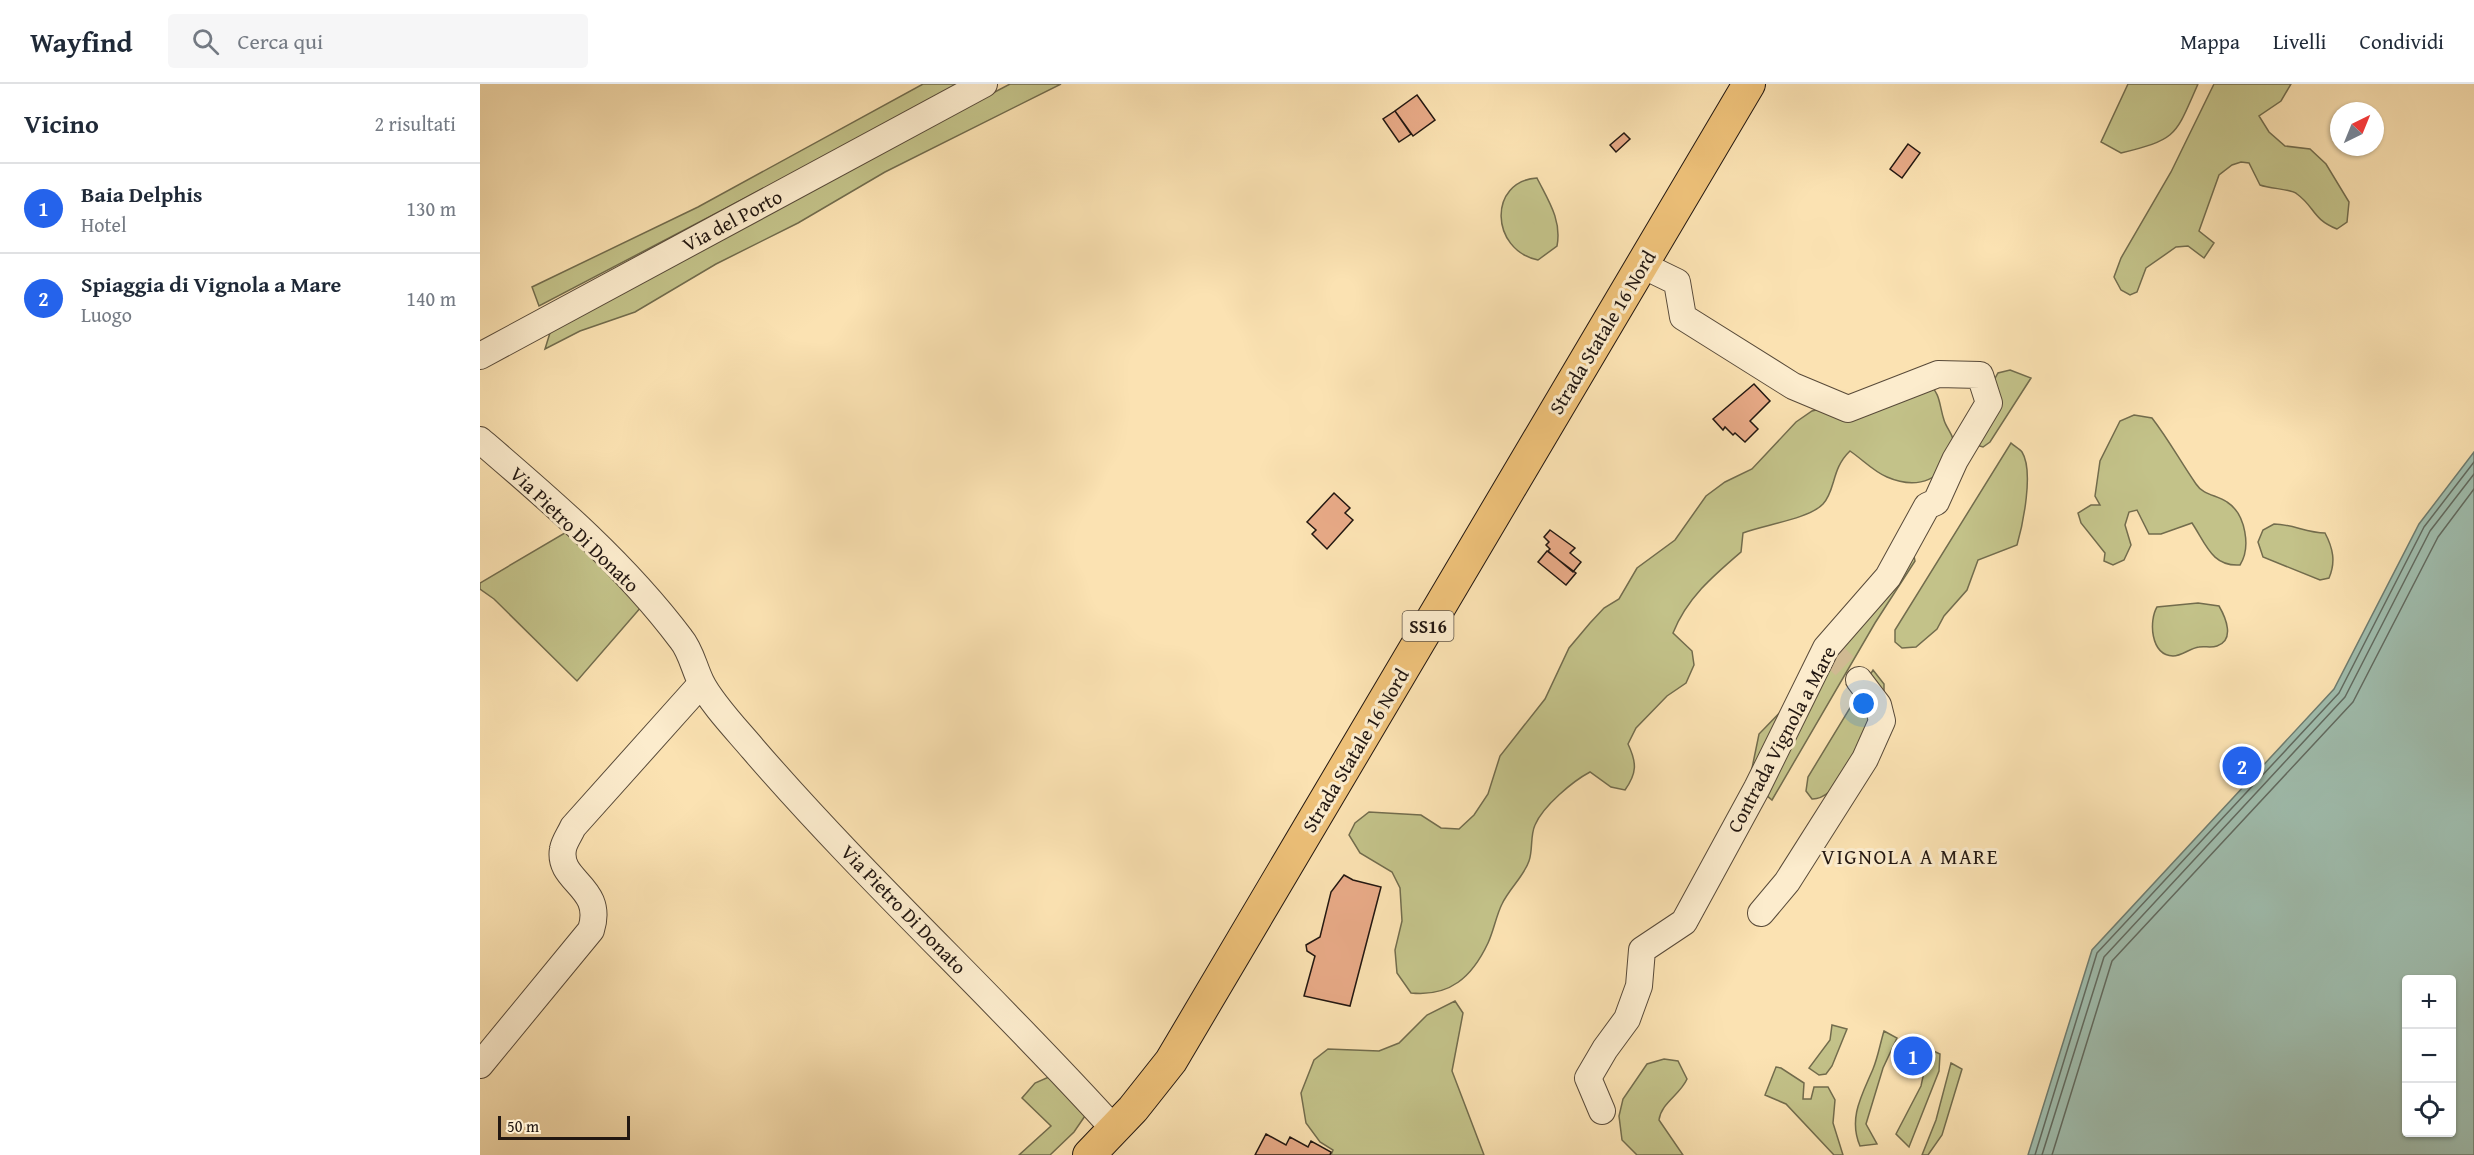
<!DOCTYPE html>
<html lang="it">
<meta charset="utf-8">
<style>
:root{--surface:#fff;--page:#f6f6f7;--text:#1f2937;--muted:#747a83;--line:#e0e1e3;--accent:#2563eb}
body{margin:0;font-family:"Gentium Book Plus",serif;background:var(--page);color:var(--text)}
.controls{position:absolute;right:18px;bottom:18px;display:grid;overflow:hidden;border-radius:6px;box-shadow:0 2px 4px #0004}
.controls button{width:54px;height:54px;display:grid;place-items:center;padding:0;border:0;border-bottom:2px solid var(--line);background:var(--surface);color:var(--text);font:30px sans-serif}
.compass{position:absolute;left:1850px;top:18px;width:54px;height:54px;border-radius:50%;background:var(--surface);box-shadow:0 2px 4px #0004;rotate:43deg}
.scale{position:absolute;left:18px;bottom:15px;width:132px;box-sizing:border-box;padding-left:6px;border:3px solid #221711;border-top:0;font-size:16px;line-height:21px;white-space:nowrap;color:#221711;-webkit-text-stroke:4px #fceccd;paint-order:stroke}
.you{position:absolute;left:1384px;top:620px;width:21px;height:21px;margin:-15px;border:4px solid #fff;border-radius:50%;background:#1a73e8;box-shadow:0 0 0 9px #1a73e833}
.badge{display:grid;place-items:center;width:39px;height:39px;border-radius:50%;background:var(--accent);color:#fff;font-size:20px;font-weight:700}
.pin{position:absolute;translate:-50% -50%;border:3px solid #fff;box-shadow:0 2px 6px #0006}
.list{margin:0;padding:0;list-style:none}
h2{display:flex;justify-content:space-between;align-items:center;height:78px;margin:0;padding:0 24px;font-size:26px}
h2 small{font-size:20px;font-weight:400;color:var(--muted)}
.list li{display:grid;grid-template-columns:39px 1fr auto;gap:18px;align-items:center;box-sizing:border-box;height:90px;padding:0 24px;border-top:2px solid var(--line)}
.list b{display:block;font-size:22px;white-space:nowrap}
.list p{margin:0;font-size:20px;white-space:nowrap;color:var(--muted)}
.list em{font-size:20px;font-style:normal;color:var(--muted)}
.icon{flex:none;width:33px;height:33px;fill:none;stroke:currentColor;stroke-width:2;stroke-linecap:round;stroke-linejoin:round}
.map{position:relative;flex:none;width:1994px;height:1071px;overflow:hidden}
header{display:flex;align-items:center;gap:36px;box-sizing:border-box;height:84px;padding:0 30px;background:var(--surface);border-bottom:2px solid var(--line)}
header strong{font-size:28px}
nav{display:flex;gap:33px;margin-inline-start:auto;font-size:21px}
.search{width:420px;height:54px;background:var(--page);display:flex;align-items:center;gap:15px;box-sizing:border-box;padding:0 21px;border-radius:6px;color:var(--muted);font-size:22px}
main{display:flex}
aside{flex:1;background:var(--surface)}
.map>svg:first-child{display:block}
</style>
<header>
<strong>Wayfind</strong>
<div class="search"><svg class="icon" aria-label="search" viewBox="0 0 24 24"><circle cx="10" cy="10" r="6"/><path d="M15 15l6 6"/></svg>Cerca qui</div>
<nav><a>Mappa</a><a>Livelli</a><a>Condividi</a></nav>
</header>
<main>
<aside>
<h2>Vicino<small>2 risultati</small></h2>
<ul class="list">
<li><span class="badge">1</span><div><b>Baia Delphis</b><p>Hotel</p></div><em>130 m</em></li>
<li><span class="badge">2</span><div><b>Spiaggia di Vignola a Mare</b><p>Luogo</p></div><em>140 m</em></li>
</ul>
</aside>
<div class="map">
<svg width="1994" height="1071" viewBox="0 0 1994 1071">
<rect width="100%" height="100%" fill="#fbe2b2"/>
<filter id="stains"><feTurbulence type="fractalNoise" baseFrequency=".00333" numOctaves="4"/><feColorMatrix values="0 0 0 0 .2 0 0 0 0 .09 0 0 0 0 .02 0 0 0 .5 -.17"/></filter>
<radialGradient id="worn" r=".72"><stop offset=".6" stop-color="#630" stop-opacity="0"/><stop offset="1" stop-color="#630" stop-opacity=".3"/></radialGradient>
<!-- green -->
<path fill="#c3c289" stroke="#726c4d" stroke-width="1.5" d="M443 0H483L59 222 52 203 218 123Z
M530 0H581L405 88 318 139 236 180 155 228 100 247 65 265 73 239Z
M1648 0H1718C1695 52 1698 55 1641 69L1621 58Z
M1734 0H1811L1801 17 1779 32 1789 48 1805 62 1830 65 1846 80 1869 118 1867 138 1857 145C1832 135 1835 123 1817 110 1812 105 1791 105 1780 101L1769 79 1761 78 1752 81 1739 91 1719 147 1734 159 1724 174 1708 162 1696 163 1666 184 1657 208 1650 211 1641 206 1634 193 1641 174 1691 88Z
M1057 94C1068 116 1082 136 1077 162L1058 176C1010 166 1008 97 1057 94Z
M1530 286 1551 294 1510 358 1503 363 1496 361 1509 305 1518 289Z
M1448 299C1461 310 1459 321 1464 336 1467 346 1476 353 1474 366 1473 370 1469 375 1467 378 1454 401 1430 403 1407 393 1394 388 1382 375 1370 367 1351 385 1356 406 1343 420 1329 435 1283 441 1263 449L1261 468C1233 492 1207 514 1193 549L1212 567 1214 581 1206 599 1187 612 1156 644 1148 660C1157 679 1157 689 1145 706L1131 703 1110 688C1093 697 1063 722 1055 741 1050 752 1053 766 1049 777 1044 792 1029 805 1022 820 1016 832 1014 846 1008 859 992 893 970 913 931 909L917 889 915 866 922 837 920 804 912 788 880 769 869 751 875 739 889 728 941 731 961 744 979 745 994 731 1008 710 1020 672 1065 615 1089 564 1110 539 1124 524 1139 515 1157 484 1195 456 1226 412 1245 398 1272 385 1316 338 1332 327Z
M1654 331 1672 334C1689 356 1700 377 1716 400 1723 411 1737 411 1747 418 1766 430 1771 464 1760 481 1732 483 1726 460 1712 439L1681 450H1669L1657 426 1649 428 1645 441 1651 461 1644 476 1633 481 1624 477 1625 469 1601 439 1598 429 1611 421H1620L1615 412 1620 377 1640 337Z
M1531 359C1534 362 1540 365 1542 368 1554 387 1543 440 1537 461L1498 476 1487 506 1464 532 1457 545 1436 563 1422 564 1415 558V546Z
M1794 440C1812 440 1827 449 1845 449 1853 464 1856 478 1849 494L1840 496 1783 473 1778 458 1783 446Z
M95 443 162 522 97 597 14 515 0 505V499Z
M1433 467 1435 477 1395 539 1292 716 1272 699 1271 689 1279 650 1314 614Z
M1718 519 1739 522C1746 534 1755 556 1737 562 1731 564 1725 562 1719 563 1710 564 1702 572 1693 572 1670 571 1669 536 1677 523Z
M1393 586 1404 600V615C1391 640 1362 716 1332 715L1326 707 1328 693Z
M975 917 983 929 972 987 1004 1071H851L853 1066 840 1058 826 1039 821 1009 834 976 848 965 899 967 919 959 947 931Z
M1352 941 1367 945 1352 982 1346 990 1339 991 1329 984 1350 956Z
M1404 947 1417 954 1403 984 1386 1040 1397 1060 1380 1062C1368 1034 1382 1011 1393 985 1398 973 1400 960 1404 947Z
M1449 965 1460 970 1459 987 1429 1063 1416 1050 1441 1002Z
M1184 975 1198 977 1207 995C1200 1011 1181 1019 1179 1036L1203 1071H1157L1142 1056 1139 1032 1143 1015 1167 980Z
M1471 979 1482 985 1462 1051 1448 1071H1442L1456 1036Z
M1296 983 1301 984 1324 999 1323 1015H1331L1334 1003H1348L1355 1016 1353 1039 1363 1071H1354L1306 1020 1285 1011Z
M578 989 607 1029 594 1048 570 1071H539L571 1042 542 1014 555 999Z"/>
<!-- water -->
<path fill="#9fbdae" stroke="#6d7b6f" stroke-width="1.5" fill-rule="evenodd" d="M1994 368V1071H1548L1612 866 1854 605 1939 440ZM1926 896H1972V1048H1926Z"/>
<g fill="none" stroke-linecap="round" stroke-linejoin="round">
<!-- shore -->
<path stroke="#606a60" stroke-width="1.5" d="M1555 1071 1617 869 1859 609 1944 443 1994 378
M1562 1071 1624 873 1865 613 1950 447 1994 390
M1572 1071 1632 877 1873 618 1958 453 1994 405"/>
</g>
<!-- building -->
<path fill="#e8aa87" stroke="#221711" stroke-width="1.5" d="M937 11 955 36 933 52 915 27Z
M915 27 931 50 919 58 903 35Z
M1144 49 1150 55 1136 68 1130 61Z
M1428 60 1440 69 1422 94 1410 85Z
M1274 300 1290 317 1270 337 1278 345 1265 358 1255 349 1253 351 1245 343 1243 346 1233 335Z
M854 409 870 424 865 429 873 436 847 465 832 450 836 446 827 438Z
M1070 446 1095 464 1090 469 1101 478 1093 488 1068 467 1070 465 1066 461 1069 458 1064 453Z
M1067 467 1096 489 1086 501 1058 478Z
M864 791 873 796 901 803 870 922 824 912 835 872 827 867 826 861 840 853 851 808Z
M786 1050 806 1061 810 1053 828 1063 831 1057 851 1068 850 1071H775Z"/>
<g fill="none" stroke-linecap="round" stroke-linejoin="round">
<!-- minor-tunnel -->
<path stroke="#d0b992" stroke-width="26" stroke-dasharray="26 13" stroke-linecap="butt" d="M1346 564 1379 596"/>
<!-- minor casing -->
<g stroke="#584a39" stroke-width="28">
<path id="minor" d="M0 272 504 0
M0 356C71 417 144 479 201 555 211 567 214 584 221 598 231 619 257 646 273 665 387 797 517 915 634 1045
M1281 829 1307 798 1385 675 1402 637 1398 621 1379 596
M0 981 111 846C125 802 77 798 83 765 84 758 90 750 93 743L221 600
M1122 1027 1108 994 1125 965 1147 935 1159 902 1162 866 1204 838 1277 704 1346 564 1408 493 1447 422 1456 418 1475 376 1509 319 1500 291 1458 290 1368 325 1313 302 1203 233 1197 198 1162 181"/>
</g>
<!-- major casing -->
<g stroke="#221711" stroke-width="34">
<path id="major" d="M609 1071 653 1025 691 977 1269 0"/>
</g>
<!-- minor -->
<use href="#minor" stroke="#fceccd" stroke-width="26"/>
<!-- major -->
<use href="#major" stroke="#eec179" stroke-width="32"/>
</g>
<g text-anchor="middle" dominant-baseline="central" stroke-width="6" stroke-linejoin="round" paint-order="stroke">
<!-- shield labels -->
<rect fill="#fceccd" stroke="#635749" stroke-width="1.5" x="922.5" y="527" width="51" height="30" rx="4.5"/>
<g font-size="18" font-weight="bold" fill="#221711">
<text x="948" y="542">SS16</text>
</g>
<!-- street labels -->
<g font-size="20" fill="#221711" stroke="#fceccd">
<text transform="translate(252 136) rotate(-28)">Via del Porto</text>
<text transform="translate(1122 248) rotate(-59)">Strada Statale 16 Nord</text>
<text transform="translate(95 445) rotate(44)">Via Pietro Di Donato</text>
<text transform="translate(1301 655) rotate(-62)">Contrada Vignola a Mare</text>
<text transform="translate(875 666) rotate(-59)">Strada Statale 16 Nord</text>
<text transform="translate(424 825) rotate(46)">Via Pietro Di Donato</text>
</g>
<!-- neighbourhood labels -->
<g font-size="21" letter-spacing="1.5" fill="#221711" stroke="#fceccd">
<text x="1430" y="772">VIGNOLA A MARE</text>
</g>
</g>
<rect width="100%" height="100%" filter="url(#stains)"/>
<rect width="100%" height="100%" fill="url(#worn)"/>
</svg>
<div class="controls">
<button>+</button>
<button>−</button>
<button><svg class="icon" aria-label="locate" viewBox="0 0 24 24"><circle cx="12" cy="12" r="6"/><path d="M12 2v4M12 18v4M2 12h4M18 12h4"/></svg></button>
</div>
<svg class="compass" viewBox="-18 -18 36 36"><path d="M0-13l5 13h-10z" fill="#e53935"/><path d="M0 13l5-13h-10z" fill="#747a83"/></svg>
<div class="scale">50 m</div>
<div class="you"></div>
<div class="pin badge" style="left:1433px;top:972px">1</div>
<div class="pin badge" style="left:1762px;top:682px">2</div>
</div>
</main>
